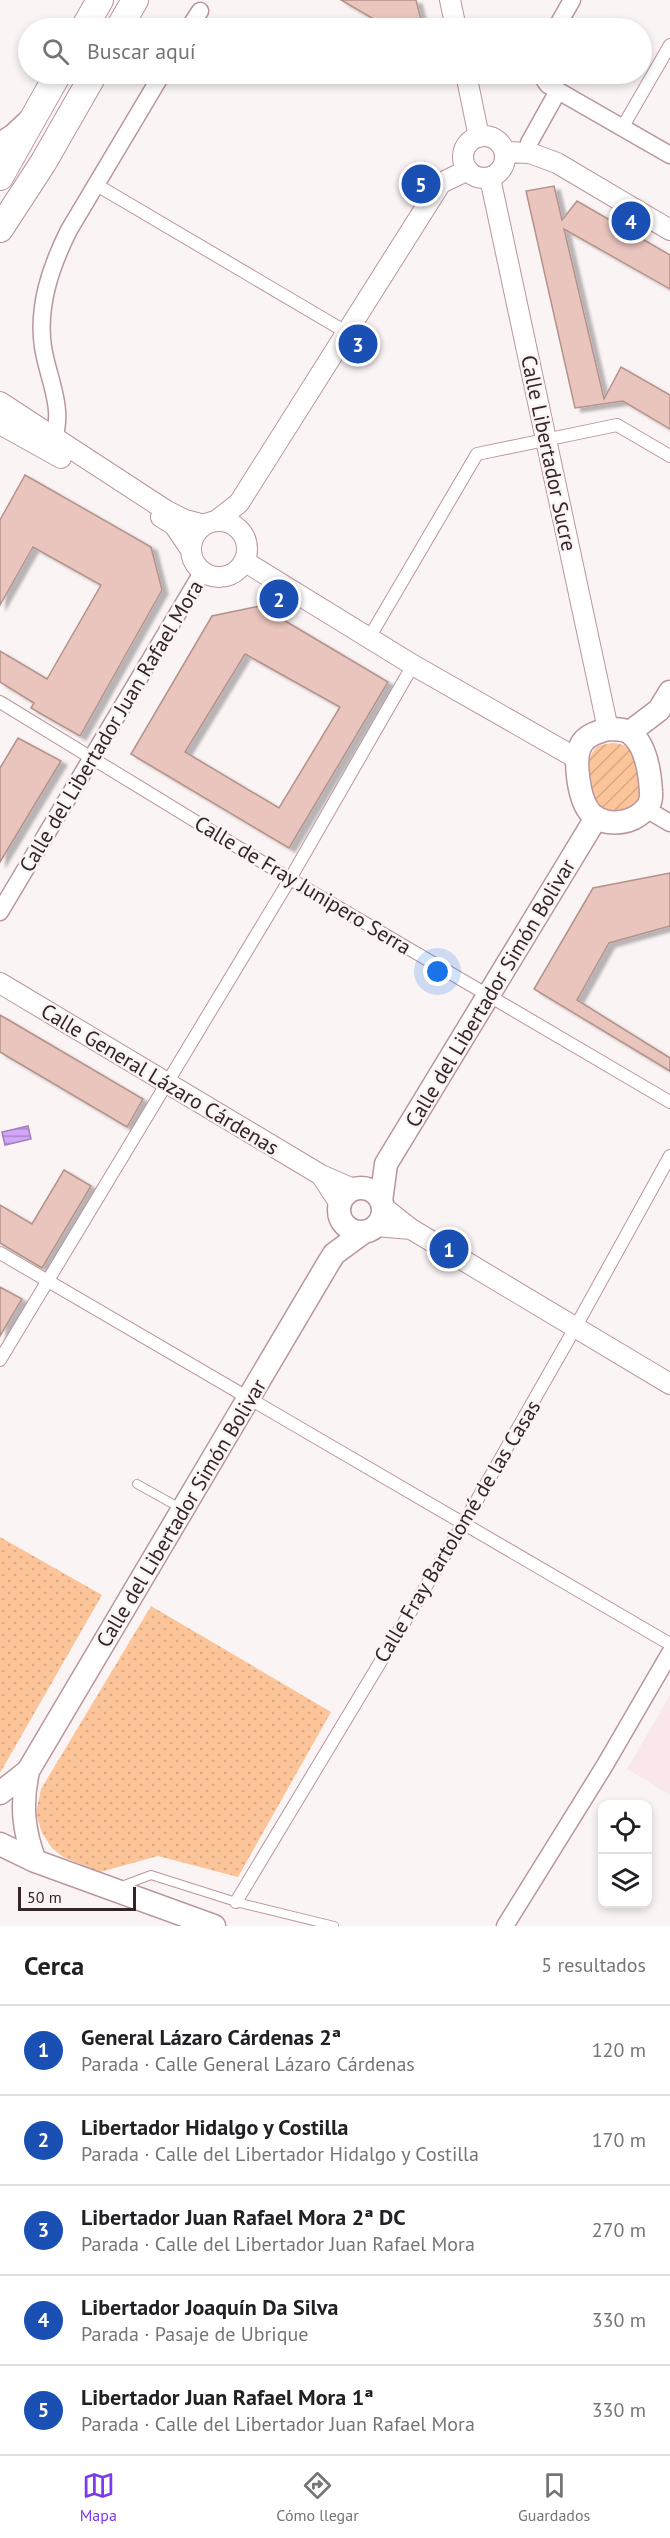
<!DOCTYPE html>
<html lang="es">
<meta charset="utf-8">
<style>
:root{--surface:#fff;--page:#f6f6f6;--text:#202124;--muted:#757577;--line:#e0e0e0;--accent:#7c3aed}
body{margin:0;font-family:"PT Sans",sans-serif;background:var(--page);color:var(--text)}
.controls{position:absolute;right:18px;bottom:18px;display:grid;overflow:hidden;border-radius:12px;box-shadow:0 3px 9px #0003}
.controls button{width:54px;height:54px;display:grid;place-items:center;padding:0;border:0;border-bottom:2px solid var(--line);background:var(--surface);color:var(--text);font:30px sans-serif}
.scale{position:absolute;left:18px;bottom:15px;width:118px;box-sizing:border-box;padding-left:6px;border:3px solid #332528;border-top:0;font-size:16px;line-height:21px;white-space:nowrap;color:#332528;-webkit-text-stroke:4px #fbf4f5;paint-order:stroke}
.you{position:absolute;left:438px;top:972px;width:21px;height:21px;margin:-15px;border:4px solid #fff;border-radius:50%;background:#1a73e8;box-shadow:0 0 0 9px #1a73e833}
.badge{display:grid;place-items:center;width:39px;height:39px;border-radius:50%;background:var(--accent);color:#fff;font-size:20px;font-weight:700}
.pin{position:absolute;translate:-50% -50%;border:3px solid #fff;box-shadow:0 2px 6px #0006}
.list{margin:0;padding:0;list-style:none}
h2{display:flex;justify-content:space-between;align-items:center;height:78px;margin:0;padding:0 24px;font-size:26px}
h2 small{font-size:20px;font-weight:400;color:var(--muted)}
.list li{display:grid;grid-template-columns:39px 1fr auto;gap:18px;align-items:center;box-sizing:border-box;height:90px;padding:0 24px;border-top:2px solid var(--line)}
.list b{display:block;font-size:22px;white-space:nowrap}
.list p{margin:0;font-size:20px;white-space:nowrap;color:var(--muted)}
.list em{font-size:20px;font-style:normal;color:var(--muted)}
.icon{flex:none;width:33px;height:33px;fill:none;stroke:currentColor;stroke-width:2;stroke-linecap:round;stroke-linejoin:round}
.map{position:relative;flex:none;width:670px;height:1926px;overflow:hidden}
.search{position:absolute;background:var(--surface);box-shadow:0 3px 9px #0003;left:18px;right:18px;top:18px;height:66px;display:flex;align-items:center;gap:15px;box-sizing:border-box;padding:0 21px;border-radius:33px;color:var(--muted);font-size:22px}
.sheet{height:528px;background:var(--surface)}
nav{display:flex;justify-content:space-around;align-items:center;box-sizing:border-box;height:84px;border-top:2px solid var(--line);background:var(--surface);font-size:16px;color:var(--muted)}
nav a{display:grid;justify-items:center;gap:3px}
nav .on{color:var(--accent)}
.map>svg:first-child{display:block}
</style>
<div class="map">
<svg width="670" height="1926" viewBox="0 0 670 1926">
<defs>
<pattern id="park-dots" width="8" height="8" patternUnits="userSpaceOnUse" patternTransform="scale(1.5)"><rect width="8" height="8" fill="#fcc499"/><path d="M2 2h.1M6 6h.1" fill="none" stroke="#d8a884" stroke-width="1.8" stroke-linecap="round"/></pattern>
<pattern id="garden-furrows" width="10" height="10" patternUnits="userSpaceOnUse" patternTransform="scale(1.5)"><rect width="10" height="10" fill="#fcc499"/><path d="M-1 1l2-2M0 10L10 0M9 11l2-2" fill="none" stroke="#d8a884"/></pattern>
<pattern id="water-rules" width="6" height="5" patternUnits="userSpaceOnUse" patternTransform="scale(1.5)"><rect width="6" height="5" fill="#d2a6f8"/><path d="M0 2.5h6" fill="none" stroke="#ab87c9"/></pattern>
<filter id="shadow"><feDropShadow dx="6" dy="4" stdDeviation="1.5" flood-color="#0004"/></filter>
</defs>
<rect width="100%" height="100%" fill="#fbf4f5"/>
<!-- built -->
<path fill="#fae7eb" d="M670 1695V1795L627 1769Z"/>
<!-- park -->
<path fill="url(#park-dots)" d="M0 1537 102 1595 0 1773Z
M151 1606 331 1712 238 1877 158 1856 100 1872 63 1857 52 1848 42 1833 36 1813 41 1789Z"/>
<!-- garden -->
<path fill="url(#garden-furrows)" d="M613 743C619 743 626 745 630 750 638 758 644 790 640 800 637 808 629 811 622 814 615 813 605 812 599 807 587 796 583 761 595 749 600 744 607 744 613 743Z"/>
<!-- water -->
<path fill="url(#water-rules)" stroke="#a27fba" stroke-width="1.5" d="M28 1126 31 1139 5 1145 2 1132Z"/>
<!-- building -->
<path fill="#eac5be" stroke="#b4928b" stroke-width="1.5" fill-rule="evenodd" filter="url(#shadow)" d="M341 0H416L423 28H389Z
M554 186 562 220 577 201 670 255V289L564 229 604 399 621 367 670 395V429L623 401 575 408 526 191Z
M25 475 151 547 162 590 80 736 31 708 34 703 0 682V651L47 679 101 585 33 547 0 605V520Z
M260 606 388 682 289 848 131 754 212 616ZM245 654 340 707 279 808 185 752Z
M18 738 61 761 0 862V768Z
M670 873V926L609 943 577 1000 670 1058V1071L534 989 593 888Z
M0 1015 143 1099 127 1127 0 1052Z
M64 1170 91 1186 42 1268 0 1243V1205L32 1224Z
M0 1287 22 1299 0 1336Z"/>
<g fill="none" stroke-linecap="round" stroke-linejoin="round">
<!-- service casing -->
<g stroke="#b9969e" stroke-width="10">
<path id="service" d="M137 1484 182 1509
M119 1887 151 1875 236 1902 334 1926"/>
</g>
<!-- pedestrian casing -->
<g stroke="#b9969e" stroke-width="14">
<path id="pedestrian" d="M622 128 670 45
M95 184 346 332
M369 638 477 454 617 425 670 456
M0 702 290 879 670 1102
M0 1253 670 1644
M0 1360 290 879 413 665
M236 1902 464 1523 575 1328 670 1156"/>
</g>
<!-- minor casing -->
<g stroke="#b9969e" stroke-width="19">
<path id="minor" d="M189 28 200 11
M556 28 572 0
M540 74 548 85 670 155
M527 153 529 143 558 91
M54 438C64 406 48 379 43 347 37 306 51 266 69 230L162 74
M646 809 670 823
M0 912 203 571
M505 1926 605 1765 670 1653"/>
</g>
<!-- tertiary casing -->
<g stroke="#b9969e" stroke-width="22">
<path id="tertiary" d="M450 0 456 28
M466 74 479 137
M463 157a21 21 0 1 1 42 0a21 21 0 1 1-42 0Z
M505 152 530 153 557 163 670 230
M490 178 608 729
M0 402 167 511 185 520 204 525
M0 424 61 458
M161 517 174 525 191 550
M216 521 239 503 441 183 468 170
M191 549a28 28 0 1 1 56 0a28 28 0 1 1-56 0Z
M244 561 413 665 576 758
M0 983 321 1175 353 1189
M321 1175 340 1204
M383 1207 411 1229 670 1384
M376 1226 411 1229"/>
</g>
<!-- secondary casing -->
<g stroke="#b9969e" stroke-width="25">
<path id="secondary" d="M0 144 14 135 29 121
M608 729C615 729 624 729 630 733 646 744 650 774 651 792 652 803 647 809 639 815 625 825 600 826 589 811 579 798 573 759 581 745 586 735 598 732 608 729Z
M630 732 659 710 670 692
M339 1210a22 22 0 1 1 44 0a22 22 0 1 1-44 0Z
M381 1201 386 1164 596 818
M28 1771C21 1804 23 1830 35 1861
M0 1793 28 1771 329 1262 334 1254 364 1232
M0 1844 35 1861 214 1926"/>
</g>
<!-- primary casing -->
<g stroke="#b9969e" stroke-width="28">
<path id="primary" d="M84 28 100 0
M119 28 135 0
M0 177 58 74
M0 229 43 163 94 74"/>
</g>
<!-- service -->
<use href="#service" stroke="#fff" stroke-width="8"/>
<!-- pedestrian -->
<use href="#pedestrian" stroke="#fff" stroke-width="12"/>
<!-- minor -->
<use href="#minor" stroke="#fff" stroke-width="16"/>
<!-- tertiary -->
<use href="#tertiary" stroke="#fff" stroke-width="20"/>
<!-- secondary -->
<use href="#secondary" stroke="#fff" stroke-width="22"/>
<!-- primary -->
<use href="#primary" stroke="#fff" stroke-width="26"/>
</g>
<g text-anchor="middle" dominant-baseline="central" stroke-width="5" stroke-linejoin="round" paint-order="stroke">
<!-- street labels -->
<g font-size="21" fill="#332528" stroke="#fbf4f5">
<text transform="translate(549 453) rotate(78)">Calle Libertador Sucre</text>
<text transform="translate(111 726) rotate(-59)">Calle del Libertador Juan Rafael Mora</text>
<text transform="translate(303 885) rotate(31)">Calle de Fray Junipero Serra</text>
<text transform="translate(490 993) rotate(-59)">Calle del Libertador Simón Bolivar</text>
<text transform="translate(160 1079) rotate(31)">Calle General Lázaro Cárdenas</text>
<text transform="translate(181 1513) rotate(-59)">Calle del Libertador Simón Bolivar</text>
<text transform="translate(457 1531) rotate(-59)">Calle Fray Bartolomé de las Casas</text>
</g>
</g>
</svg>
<div class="controls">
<button><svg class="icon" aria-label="locate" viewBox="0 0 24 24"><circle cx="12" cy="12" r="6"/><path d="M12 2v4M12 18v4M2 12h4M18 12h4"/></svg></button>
<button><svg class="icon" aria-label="layers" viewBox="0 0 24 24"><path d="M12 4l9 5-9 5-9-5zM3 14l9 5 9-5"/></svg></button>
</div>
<div class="scale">50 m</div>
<div class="you"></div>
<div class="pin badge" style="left:449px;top:1249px;background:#1a4fb4">1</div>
<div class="pin badge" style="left:279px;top:599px;background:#1a4fb4">2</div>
<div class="pin badge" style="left:358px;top:344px;background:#1a4fb4">3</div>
<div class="pin badge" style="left:631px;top:221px;background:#1a4fb4">4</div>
<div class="pin badge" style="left:421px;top:184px;background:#1a4fb4">5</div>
<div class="search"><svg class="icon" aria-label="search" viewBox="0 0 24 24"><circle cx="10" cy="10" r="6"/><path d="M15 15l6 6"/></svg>Buscar aquí</div>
</div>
<section class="sheet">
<h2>Cerca<small>5 resultados</small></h2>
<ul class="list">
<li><span class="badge" style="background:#1a4fb4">1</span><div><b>General Lázaro Cárdenas 2ª</b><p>Parada · Calle General Lázaro Cárdenas</p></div><em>120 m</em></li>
<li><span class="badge" style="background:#1a4fb4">2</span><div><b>Libertador Hidalgo y Costilla</b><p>Parada · Calle del Libertador Hidalgo y Costilla</p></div><em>170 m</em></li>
<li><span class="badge" style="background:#1a4fb4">3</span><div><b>Libertador Juan Rafael Mora 2ª DC</b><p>Parada · Calle del Libertador Juan Rafael Mora</p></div><em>270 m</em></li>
<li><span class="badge" style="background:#1a4fb4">4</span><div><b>Libertador Joaquín Da Silva</b><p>Parada · Pasaje de Ubrique</p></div><em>330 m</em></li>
<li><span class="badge" style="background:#1a4fb4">5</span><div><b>Libertador Juan Rafael Mora 1ª</b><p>Parada · Calle del Libertador Juan Rafael Mora</p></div><em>330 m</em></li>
</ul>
</section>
<nav>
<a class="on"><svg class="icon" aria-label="map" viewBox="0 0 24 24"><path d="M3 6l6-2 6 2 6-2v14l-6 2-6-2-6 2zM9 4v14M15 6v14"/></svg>Mapa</a>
<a><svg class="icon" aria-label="directions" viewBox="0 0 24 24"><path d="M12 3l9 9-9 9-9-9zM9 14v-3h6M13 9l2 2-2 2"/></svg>Cómo llegar</a>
<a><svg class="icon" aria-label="saved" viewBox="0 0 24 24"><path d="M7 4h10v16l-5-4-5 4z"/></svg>Guardados</a>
</nav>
